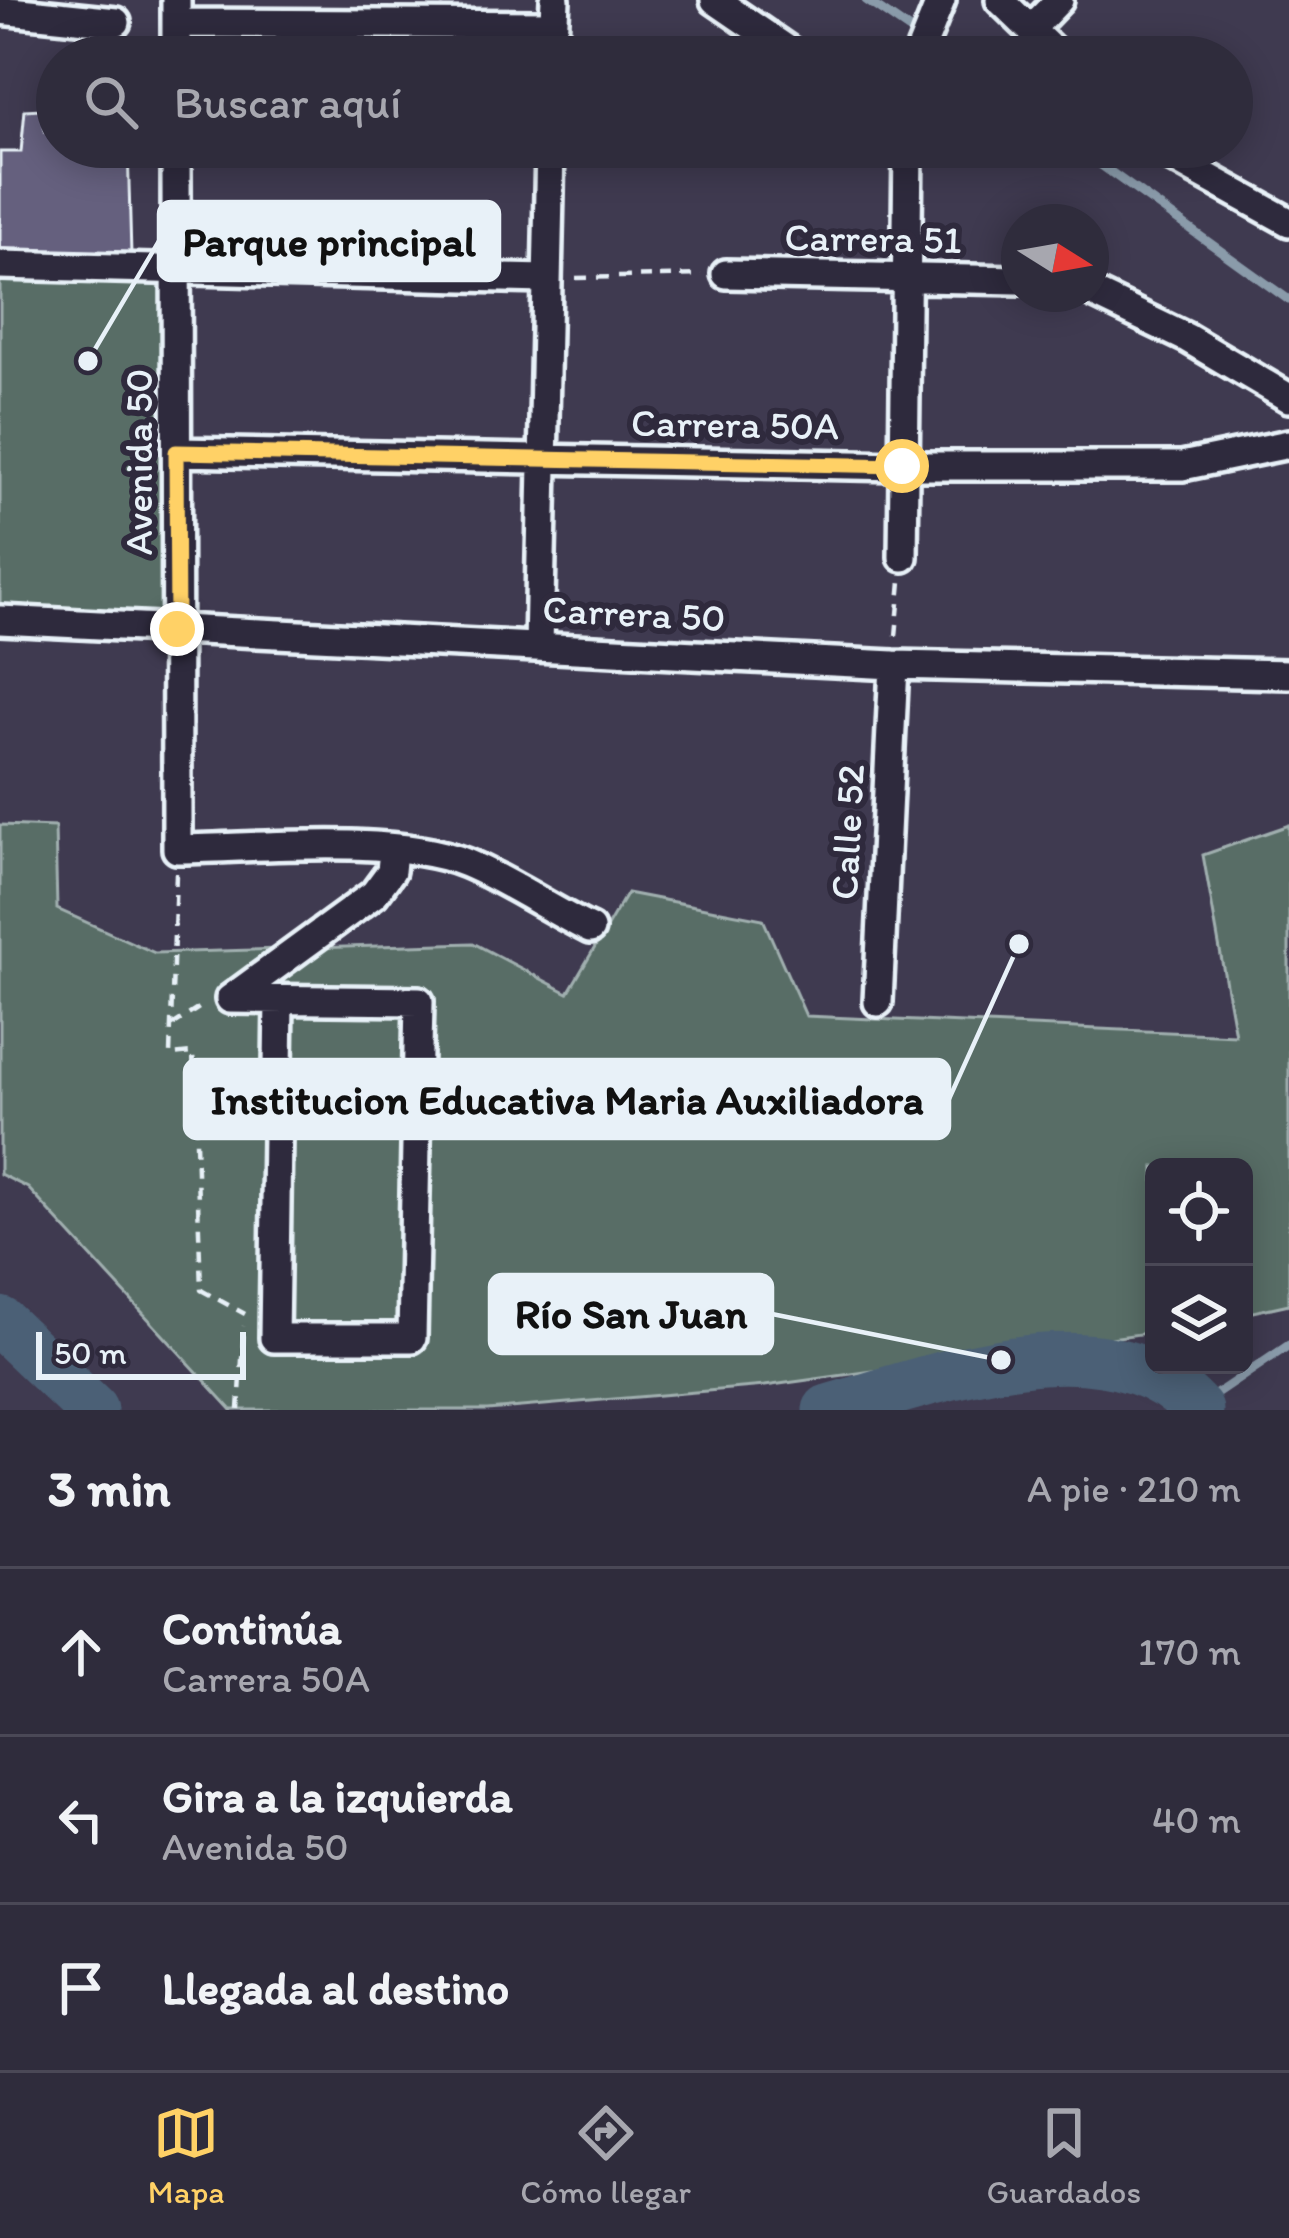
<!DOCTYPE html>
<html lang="es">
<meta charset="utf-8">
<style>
:root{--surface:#2f2c3c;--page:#373443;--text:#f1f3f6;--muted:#a7a7af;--line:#4a4856;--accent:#ffd166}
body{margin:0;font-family:Itim,sans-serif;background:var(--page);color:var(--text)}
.controls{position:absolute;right:36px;bottom:36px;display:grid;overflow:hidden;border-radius:18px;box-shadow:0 6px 30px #0003}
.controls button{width:108px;height:108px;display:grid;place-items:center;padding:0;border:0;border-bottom:3px solid var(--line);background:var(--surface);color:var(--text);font:60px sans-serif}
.compass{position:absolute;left:1001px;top:204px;width:108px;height:108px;border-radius:50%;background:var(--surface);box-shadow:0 6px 30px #0003;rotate:101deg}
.scale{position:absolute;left:36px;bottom:30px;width:210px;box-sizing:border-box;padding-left:12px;border:6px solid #e8f1f8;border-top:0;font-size:33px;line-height:42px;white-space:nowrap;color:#e8f1f8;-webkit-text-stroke:9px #2f2a3d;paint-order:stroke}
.stop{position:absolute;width:36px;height:36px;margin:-27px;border:9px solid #ffd166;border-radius:50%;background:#fff}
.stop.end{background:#ffd166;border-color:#fff;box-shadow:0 3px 12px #0008}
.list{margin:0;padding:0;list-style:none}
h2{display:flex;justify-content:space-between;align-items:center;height:156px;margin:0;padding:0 48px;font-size:51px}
h2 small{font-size:39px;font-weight:400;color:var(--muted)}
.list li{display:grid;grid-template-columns:78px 1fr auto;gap:36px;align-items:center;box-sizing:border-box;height:168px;padding:0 48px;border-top:3px solid var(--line)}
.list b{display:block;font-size:45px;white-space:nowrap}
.list p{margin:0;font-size:39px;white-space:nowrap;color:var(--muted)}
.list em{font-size:39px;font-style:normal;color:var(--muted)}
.icon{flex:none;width:66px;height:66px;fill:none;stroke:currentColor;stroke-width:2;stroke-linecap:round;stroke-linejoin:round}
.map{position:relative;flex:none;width:1289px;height:1410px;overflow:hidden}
.search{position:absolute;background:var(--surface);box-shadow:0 6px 30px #0003;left:36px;right:36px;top:36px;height:132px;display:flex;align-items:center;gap:30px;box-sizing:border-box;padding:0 42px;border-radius:66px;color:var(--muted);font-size:45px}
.sheet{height:660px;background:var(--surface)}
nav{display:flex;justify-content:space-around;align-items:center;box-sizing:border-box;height:168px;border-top:3px solid var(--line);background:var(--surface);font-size:33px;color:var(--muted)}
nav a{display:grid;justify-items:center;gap:6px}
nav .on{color:var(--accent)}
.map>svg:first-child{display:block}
</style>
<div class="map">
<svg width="1289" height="1410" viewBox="0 0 1289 1410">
<rect width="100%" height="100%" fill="#3f3a50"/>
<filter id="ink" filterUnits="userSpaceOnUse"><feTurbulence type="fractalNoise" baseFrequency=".00833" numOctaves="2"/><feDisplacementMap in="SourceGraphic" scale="24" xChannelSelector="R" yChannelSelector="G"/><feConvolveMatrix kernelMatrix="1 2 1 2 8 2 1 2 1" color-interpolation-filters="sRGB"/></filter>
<g filter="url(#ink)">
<!-- green -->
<path fill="#586d66" stroke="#a0afaf" stroke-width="3" d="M0 265 177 270V629L0 620Z
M0 825 55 827 57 909 155 953 473 943 568 993 627 893 763 919 806 1016 1235 1035 1203 855 1289 825V1304L1244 1314V1167H1154V1332L765 1386 487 1410H232L28 1188 0 1174Z"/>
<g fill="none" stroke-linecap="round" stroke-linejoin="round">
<!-- stream -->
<path stroke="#8a9baa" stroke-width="9" d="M866 0 949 57
M1076 147 1289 300
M1197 1407 1289 1345"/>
<!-- river -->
<path stroke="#4b6176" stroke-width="51" d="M0 1322 92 1410
M828 1410C935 1379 1110 1311 1198 1410"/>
</g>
<!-- building -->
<path fill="#65607e" stroke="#e8f1f8" stroke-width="3" d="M41 109 45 131 57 132V147H128L131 255 0 254V152H21L25 110Z"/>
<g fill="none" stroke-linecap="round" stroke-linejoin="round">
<!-- street casing -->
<g stroke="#e8f1f8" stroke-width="36">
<path id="street" d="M715 0 798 57
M1000 0 1059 57
M0 10 116 22
M176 23 553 25
M1033 27 1059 0
M176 57V0
M552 57 555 0
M918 57 941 0
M176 147 177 849C256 848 395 834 466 863 509 881 549 909 590 929
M1153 147 1289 222
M0 265 546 279
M726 274 1019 280
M1091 292 1187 338 1289 398
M177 452 902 466H1182L1289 444
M903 557 908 147
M0 620 894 665 1289 674
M539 647 550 147
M230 999 419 1001 412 1338H274L279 1000
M230 999 374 894 391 871 393 850
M878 1002 894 665"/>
</g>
<!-- path -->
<path stroke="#e8f1f8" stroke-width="4.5" stroke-dasharray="12 9" stroke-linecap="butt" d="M122 49 147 50
M576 278 702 275
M896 636 901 581
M176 873 170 1055 193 1053 201 1290 245 1314
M171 1026 202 1006
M239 1410 244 1326"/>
<!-- street -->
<use href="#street" stroke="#2f2a3d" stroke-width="27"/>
</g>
</g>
<g fill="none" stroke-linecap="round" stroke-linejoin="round" filter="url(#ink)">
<!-- route -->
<path stroke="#ffd166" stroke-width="15" d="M177 629 176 452 902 466"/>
</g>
<g text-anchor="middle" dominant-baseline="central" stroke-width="12" stroke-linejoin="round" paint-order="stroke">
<!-- street labels -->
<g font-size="39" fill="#e8f1f8" stroke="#2f2a3d">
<text transform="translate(873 238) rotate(1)">Carrera 51</text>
<text transform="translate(735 424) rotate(1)">Carrera 50A</text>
<text transform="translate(138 462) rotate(-90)">Avenida 50</text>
<text transform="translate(634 613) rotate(3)">Carrera 50</text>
<text transform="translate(847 832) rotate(-87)">Calle 52</text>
</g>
</g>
<!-- callouts -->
<path fill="none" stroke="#e8f1f8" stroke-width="4.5" d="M88 361L159 241M1019 944L949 1099M1001 1360L772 1314"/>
<g fill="#e8f1f8" stroke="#2f2a3d" stroke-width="4.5">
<circle cx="88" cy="361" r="12"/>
<circle cx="1019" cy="944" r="12"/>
<circle cx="1001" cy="1360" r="12"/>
</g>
<g fill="#e8f1f8" stroke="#e8f1f8" stroke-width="4.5">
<rect x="159" y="202" width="340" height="78" rx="12"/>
<rect x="185" y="1060" width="764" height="78" rx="12"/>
<rect x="490" y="1275" width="282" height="78" rx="12"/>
</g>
<g font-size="42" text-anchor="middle" font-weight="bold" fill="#111">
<text x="329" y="256">Parque principal</text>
<text x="567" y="1114">Institucion Educativa Maria Auxiliadora</text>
<text x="631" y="1328">Río San Juan</text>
</g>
</svg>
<div class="controls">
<button><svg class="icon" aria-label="locate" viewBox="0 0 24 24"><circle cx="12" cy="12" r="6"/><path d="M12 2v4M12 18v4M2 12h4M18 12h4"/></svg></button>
<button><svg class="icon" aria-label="layers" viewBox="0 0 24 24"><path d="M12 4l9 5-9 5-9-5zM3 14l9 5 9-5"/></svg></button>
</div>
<svg class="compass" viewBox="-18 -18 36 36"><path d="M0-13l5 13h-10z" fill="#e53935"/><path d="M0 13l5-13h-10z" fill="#a7a7af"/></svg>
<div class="scale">50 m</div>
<div class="stop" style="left:902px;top:466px"></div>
<div class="stop end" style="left:177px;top:629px"></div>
<div class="search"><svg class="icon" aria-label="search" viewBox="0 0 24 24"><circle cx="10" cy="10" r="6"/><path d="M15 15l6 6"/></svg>Buscar aquí</div>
</div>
<section class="sheet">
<h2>3 min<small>A pie · 210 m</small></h2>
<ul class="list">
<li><svg class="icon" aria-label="ahead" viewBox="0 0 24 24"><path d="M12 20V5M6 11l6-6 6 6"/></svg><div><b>Continúa</b><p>Carrera 50A</p></div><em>170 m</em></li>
<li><svg class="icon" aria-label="left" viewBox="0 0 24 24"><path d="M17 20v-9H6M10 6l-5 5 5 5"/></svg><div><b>Gira a la izquierda</b><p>Avenida 50</p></div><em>40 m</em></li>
<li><svg class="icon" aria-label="arrive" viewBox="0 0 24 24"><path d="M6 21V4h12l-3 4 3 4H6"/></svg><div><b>Llegada al destino</b></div></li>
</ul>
</section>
<nav>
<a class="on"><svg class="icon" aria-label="map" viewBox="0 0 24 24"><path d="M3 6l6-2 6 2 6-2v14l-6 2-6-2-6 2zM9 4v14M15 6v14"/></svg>Mapa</a>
<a><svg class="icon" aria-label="directions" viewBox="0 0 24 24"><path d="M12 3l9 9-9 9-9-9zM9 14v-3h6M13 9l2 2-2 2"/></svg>Cómo llegar</a>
<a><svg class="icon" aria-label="saved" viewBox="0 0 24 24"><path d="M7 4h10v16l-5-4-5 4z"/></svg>Guardados</a>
</nav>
